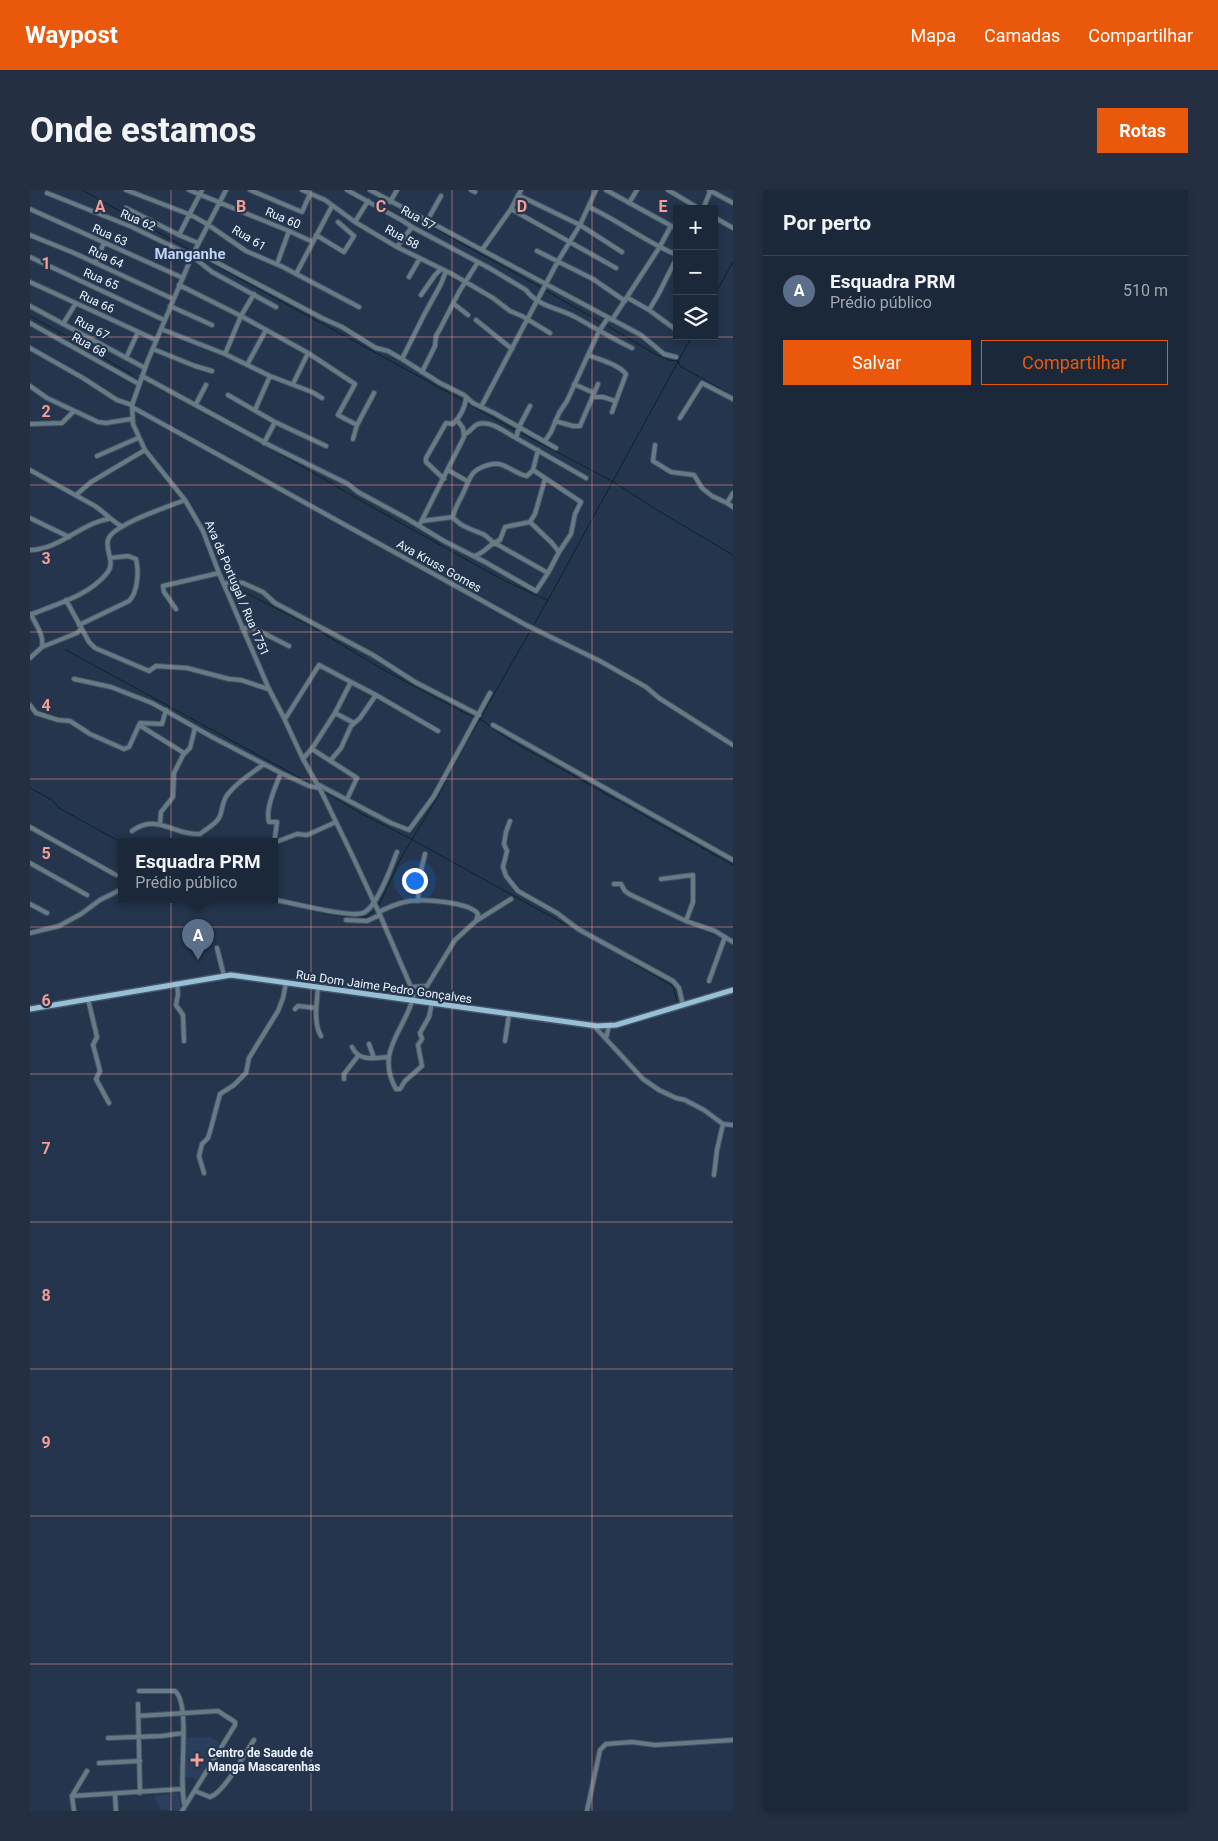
<!DOCTYPE html>
<html lang="pt">
<meta charset="utf-8">
<style>
:root{--surface:#1b283a;--page:#243042;--text:#f1f3f6;--muted:#a0a6af;--line:#394454;--accent:#ea580c}
body{margin:0;font-family:Roboto,sans-serif;background:var(--page);color:var(--text)}
.controls{position:absolute;right:15px;top:15px;display:grid;overflow:hidden;border-radius:0px;box-shadow:0 2px 8px #0003}
.controls button{width:45px;height:45px;display:grid;place-items:center;padding:0;border:0;border-bottom:1px solid var(--line);background:var(--surface);color:var(--text);font:25px sans-serif}
.you{position:absolute;left:384px;top:690px;width:18px;height:18px;margin:-12px;border:4px solid #fff;border-radius:50%;background:#1a73e8;box-shadow:0 0 0 8px #1a73e833}
.badge{display:grid;place-items:center;width:32px;height:32px;border-radius:50%;background:var(--accent);color:#fff;font-size:16px;font-weight:700}
.pin{position:absolute;translate:-50% -41px;filter:drop-shadow(0 1px 2px #0008)}
.pin::after{content:'';position:absolute;top:26px;width:18px;height:15px;background:inherit;clip-path:polygon(0 0,100% 0,50% 100%)}
.popup{position:absolute;left:88px;top:648px;width:160px;height:65px;box-sizing:border-box;display:grid;place-content:center;border-radius:0px;background:var(--surface);filter:drop-shadow(0 1px 4px #0005);font-size:16px;white-space:nowrap;color:var(--muted)}
.popup b{font-size:19px;color:var(--text)}
.popup::after{content:'';position:absolute;left:50%;top:100%;margin-left:-10px;border:10px solid transparent;border-top-color:var(--surface)}
.list{margin:0;padding:0;list-style:none}
h2{display:flex;justify-content:space-between;align-items:center;height:65px;margin:0;padding:0 20px;font-size:21px}
h2 small{font-size:16px;font-weight:400;color:var(--muted)}
.list li{display:grid;grid-template-columns:32px 1fr auto;gap:15px;align-items:center;box-sizing:border-box;height:70px;padding:0 20px;border-top:1px solid var(--line)}
.list b{display:block;font-size:19px;white-space:nowrap}
.list p{margin:0;font-size:16px;white-space:nowrap;color:var(--muted)}
.list em{font-size:16px;font-style:normal;color:var(--muted)}
.actions{display:flex;gap:10px;padding:15px 20px}
.actions a{flex:1;padding:11px 0;border:1px solid var(--accent);border-radius:0px;text-align:center;font-size:18px;color:var(--accent)}
.actions .main{background:var(--accent);color:#fff}
.icon{flex:none;width:28px;height:28px;fill:none;stroke:currentColor;stroke-width:2;stroke-linecap:round;stroke-linejoin:round}
.map{position:relative;flex:none;width:703px;height:1621px;overflow:hidden;border-radius:0px}
header{display:flex;align-items:center;gap:30px;box-sizing:border-box;height:70px;padding:0 25px;background:var(--accent);color:#fff}
header strong{font-size:24px}
nav{display:flex;gap:28px;margin-inline-start:auto;font-size:18px}
.intro{display:flex;align-items:center;justify-content:space-between;box-sizing:border-box;height:120px;padding:0 30px}
h1{margin:0;font-size:35px}
.button{padding:12px 22px;border-radius:0px;background:var(--accent);color:#fff;font-size:18px;font-weight:700}
main{display:flex;gap:30px;padding:0 30px}
aside{flex:1;background:var(--surface);border-radius:0px;box-shadow:0 2px 8px #0003}
.map>svg:first-child{display:block}
</style>
<header>
<strong>Waypost</strong>
<nav><a>Mapa</a><a>Camadas</a><a>Compartilhar</a></nav>
</header>
<div class="intro"><h1>Onde estamos</h1><a class="button">Rotas</a></div>
<main>
<div class="map">
<svg width="703" height="1621" viewBox="0 0 703 1621">
<rect width="100%" height="100%" fill="#24354d"/>
<!-- built -->
<path fill="#2a3f5d" d="M181 1547 189 1553 166 1591 163 1587H155V1548Z
M148 1603 152 1621 131 1620 124 1606Z"/>
<g fill="none" stroke-linecap="round" stroke-linejoin="round">
<!-- stream -->
<path stroke="#05272a" stroke-width="1" d="M52 0 160 60
M336 0 512 98
M175 69 192 79 434 211
M515 100 572 133
M684 106 703 72
M0 126C34 144 68 165 103 185
M576 135 625 164 639 170 648 171 650 176 703 206
M121 194 252 265 344 318 475 391 517 410
M437 213 485 240
M489 242 582 291 627 320 703 365
M0 283 52 311
M204 397 279 435 354 480 435 523 450 529 480 550 703 675
M36 460 283 595
M0 598 22 610 29 618 92 653
M294 601 330 623 383 650 596 768
M348 717 372 666 406 610 428 567 518 410 662 146
M282 721 312 726 336 727 346 720
M598 770 643 796 647 812"/>
<!-- minor casing -->
<g stroke="#445369" stroke-width="6">
<path id="minor" d="M96 0 161 25 177 34 216 61 253 77 329 117
M159 0 259 41 283 52
M196 0 162 66 118 170 102 215 103 234 115 260 155 310 173 341 189 383 239 499 253 526 273 569 292 603 323 667 350 725 384 804C377 839 344 860 366 899H370L375 891 392 876 388 855 392 849 390 843 399 827 402 813
M220 0 272 22 280 4
M272 0 295 10 325 32 367 57 422 84 463 108 480 121 492 126 520 143
M317 0 373 31 382 37 461 79 496 100C508 117 530 118 547 128 565 138 583 149 602 158
M340 0 611 145 634 164 646 167
M441 0 445 2
M576 0 647 39
M638 0 670 19
M679 0 703 13
M17 3 102 37 162 66 182 82 246 117
M488 5 550 35 592 62
M360 12 367 0
M599 13 607 0
M559 17C589 31 616 52 647 65
M96 18 149 45 168 53
M0 19 153 88
M481 19 586 78
M673 19 680 2
M684 27 703 38
M397 31 411 6
M325 32 338 11
M0 45 44 63 143 109
M149 45 172 0
M286 45 314 62 324 46 308 32
M367 57 382 37
M684 59H685
M452 60 481 19 491 0
M165 61 292 128 312 137 346 158 358 161 372 169 410 193 434 205 443 213 464 223 526 258
M507 61 563 89 595 111
M0 67 134 130
M65 73 74 53
M247 74 259 41
M266 84 302 16
M379 87 390 68
M0 92 126 150
M149 95 211 126 278 163 325 194 308 225 327 235
M391 105 405 85 411 79
M598 108 619 120 645 139
M424 114 438 125
M0 116 115 178
M140 116 182 135
M619 120 628 105 647 67
M446 130 482 159
M582 130 629 58 641 36
M0 133 109 194
M33 134 46 113
M131 139 195 164 240 186 282 202 292 208
M0 158 53 188 87 210 102 215
M123 159 165 176 182 181
M195 164 211 126 224 104
M558 165C570 170 588 174 596 184L582 222
M96 168 108 142
M372 169 394 125 411 94 416 81
M217 175 236 140
M392 182 405 156 406 146 410 139 429 102 448 72
M112 186 241 256 318 294 328 302 376 328 414 351 455 372 506 401 518 383 529 362 522 353 500 332 505 324 515 289
M263 194 278 163
M544 194 564 203
M0 196 17 208 68 232 76 233 101 229
M198 205 245 232 296 256
M562 207H573L585 211
M166 214 176 195
M500 216 489 237 486 248 556 288
M102 217 496 435 570 471 616 497 629 508 703 555
M451 217 528 71 550 35 566 0
M225 220 240 186
M650 228 672 193 703 209
M525 231 543 236H550L568 194
M0 234 32 233 44 221
M435 244C440 242 443 236 448 234 461 230 476 243 486 248
M323 249 327 235 344 203
M515 251 521 242 529 223 537 211 569 141 578 128
M234 253 245 232
M625 255 623 271 641 282 664 285 672 298 682 306 697 313
M67 266 108 248
M0 280 65 316C74 322 81 330 91 336
M418 280 437 291
M503 280 551 312 545 324 541 344 529 362
M414 289 396 272V268L416 233 423 234C430 227 435 218 436 208
M703 303 697 313 703 317
M46 305 61 292 115 260
M423 327C425 316 431 309 435 299 441 285 442 280 458 275 462 274 465 273 469 274 479 276 486 284 497 286L503 280 508 260
M423 327C429 336 443 340 453 344 457 346 460 350 463 352L518 383
M0 328 39 347
M392 331 423 327
M389 336 434 247 433 238 427 230
M0 360C29 360 51 333 79 329
M444 366C457 362 458 354 470 350L475 337 500 332
M194 394 202 391 213 393 233 402 245 413 343 465 385 492 449 525
M36 410 59 452 65 458 119 481 126 476 157 478 199 489 211 490 238 499
M146 419 134 402 133 396 189 383
M1 424C6 436 14 444 12 457
M0 425C26 414 59 406 77 383 86 373 75 361 78 350 81 335 140 316 155 310
M49 435 99 411C108 402 109 381 106 369L98 366 80 368
M212 438H223L259 456
M0 468 12 457 47 443 51 439
M44 489 81 497 122 513 182 547 251 583 279 596 289 598
M321 492 346 505
M0 515 6 523 28 530 40 531 60 544 94 559 99 557 110 533 132 534 136 520
M255 529 289 475 321 492 305 523
M109 535 154 563
M463 535 703 670
M282 559 327 588 317 609
M273 569 283 557 305 523 324 533
M300 571 311 558 321 536 330 528 346 505 408 541
M287 594 361 633 379 640 404 606 460 503
M480 631 476 642 474 654 477 661 473 677 476 686 488 701 527 723 548 739 643 791 649 798 653 815
M130 634 131 622 143 607 144 583 153 565 160 558 165 538
M0 637 86 685
M102 641C127 622 144 646 170 644 176 639 187 634 190 626 193 618 192 611 198 604 208 591 221 584 234 574
M246 652 267 644 277 645 306 632
M244 654 247 632H239C235 619 246 595 251 583
M0 673 57 705
M631 689 663 685V712L656 731
M584 694H591L595 701 599 704 656 731 685 741 703 752
M241 709C259 712 318 728 333 723 347 718 362 675 367 662
M388 711 389 689 395 664
M0 714 17 723
M349 722C357 718 366 714 375 712 390 708 440 712 448 724L446 731
M316 730 337 731 350 725
M0 743 29 736 51 724 70 710 92 699
M187 758 194 786
M679 791 695 747
M147 794 148 804 146 815 153 825 154 851
M288 797C287 812 283 833 291 846
M381 797 397 796 425 750 446 731 481 709
M58 809 67 847 63 855 65 862 70 881 66 889 79 913
M265 819 268 816 286 818
M564 836 613 889 629 900 646 908 655 910 674 920 693 934 703 935
M576 848 579 836
M475 851 479 825
M339 854 344 868
M322 857C329 872 344 868 359 867
M314 889V884L328 866
M174 983 169 966 172 954 178 948 181 938 190 904 204 895 216 883 219 868 248 821 253 808 256 793
M684 985 687 960 693 934
M109 1501H145C162 1515 147 1593 155 1616
M108 1514 110 1603
M108 1526 188 1521 205 1532V1535L152 1621
M78 1548 132 1546 153 1543
M69 1573 110 1571
M165 1601 180 1607C194 1603 215 1563 224 1550
M85 1604 86 1621
M42 1606 152 1599
M44 1621 42 1606 57 1581
M557 1621 570 1560 576 1554 602 1552 625 1555 703 1550"/>
</g>
<!-- major casing -->
<g stroke="#445369" stroke-width="8">
<path id="major" d="M0 819 201 785 567 836 586 835 703 800"/>
</g>
<!-- minor -->
<use href="#minor" stroke="#677b85" stroke-width="4"/>
<!-- major -->
<use href="#major" stroke="#97c0d6" stroke-width="5"/>
</g>
<!-- grid -->
<path fill="none" stroke="#f59c94" stroke-width="1" stroke-opacity="0.55" d="M141 0V1621M281 0V1621M422 0V1621M562 0V1621M0 147H703M0 295H703M0 442H703M0 589H703M0 737H703M0 884H703M0 1032H703M0 1179H703M0 1326H703M0 1474H703"/>
<!-- markers -->
<path fill="#f59c94" stroke="#24354d" stroke-width="2" d="M164.5 1562.5h5v5h5v5h-5v5h-5v-5h-5v-5h5z"/>
<g text-anchor="middle" dominant-baseline="central" stroke-width="4.5" stroke-linejoin="round" paint-order="stroke">
<!-- street labels -->
<g font-size="12" fill="#ecf3fd" stroke="#24354d">
<text transform="translate(253 28) rotate(23)">Rua 60</text>
<text transform="translate(388 28) rotate(29)">Rua 57</text>
<text transform="translate(108 30) rotate(23)">Rua 62</text>
<text transform="translate(80 45) rotate(24)">Rua 63</text>
<text transform="translate(372 47) rotate(29)">Rua 58</text>
<text transform="translate(219 48) rotate(31)">Rua 61</text>
<text transform="translate(76 67) rotate(25)">Rua 64</text>
<text transform="translate(71 89) rotate(23)">Rua 65</text>
<text transform="translate(67 112) rotate(25)">Rua 66</text>
<text transform="translate(62 138) rotate(28)">Rua 67</text>
<text transform="translate(59 155) rotate(29)">Rua 68</text>
<text transform="translate(409 376) rotate(29)">Ava Kruss Gomes</text>
<text transform="translate(207 398) rotate(67)">Ava de Portugal / Rua 1751</text>
<text transform="translate(354 797) rotate(8)">Rua Dom Jaime Pedro Gonçalves</text>
</g>
<!-- poi labels -->
<g font-size="12" font-weight="bold" fill="#ecf3fd" stroke="#24354d" text-anchor="start">
<text x="178" y="1563">Centro de Saude de<tspan x="178" dy="14">Manga Mascarenhas</tspan></text>
</g>
<!-- quarter labels -->
<g font-size="15" font-weight="bold" fill="#bed4f3" stroke="#24354d">
<text x="160" y="64">Manganhe</text>
</g>
</g>
<g font-size="16" text-anchor="middle" font-weight="bold" fill="#f59c94" stroke="#24354d" stroke-width="4.5" stroke-linejoin="round" paint-order="stroke">
<text x="70" y="22">A</text>
<text x="211" y="22">B</text>
<text x="351" y="22">C</text>
<text x="492" y="22">D</text>
<text x="633" y="22">E</text>
<text x="16" y="79">1</text>
<text x="16" y="227">2</text>
<text x="16" y="374">3</text>
<text x="16" y="521">4</text>
<text x="16" y="669">5</text>
<text x="16" y="816">6</text>
<text x="16" y="964">7</text>
<text x="16" y="1111">8</text>
<text x="16" y="1258">9</text>
</g>
</svg>
<div class="controls">
<button>+</button>
<button>−</button>
<button><svg class="icon" aria-label="layers" viewBox="0 0 24 24"><path d="M12 4l9 5-9 5-9-5zM3 14l9 5 9-5"/></svg></button>
</div>
<div class="you"></div>
<div class="pin badge" style="left:168px;top:770px;background:#5c6f8a">A</div>
<div class="popup"><b>Esquadra PRM</b>Prédio público</div>
</div>
<aside>
<h2>Por perto<small></small></h2>
<ul class="list">
<li><span class="badge" style="background:#5c6f8a">A</span><div><b>Esquadra PRM</b><p>Prédio público</p></div><em>510 m</em></li>
</ul>
<div class="actions"><a class="main">Salvar</a><a>Compartilhar</a></div>
</aside>
</main>
